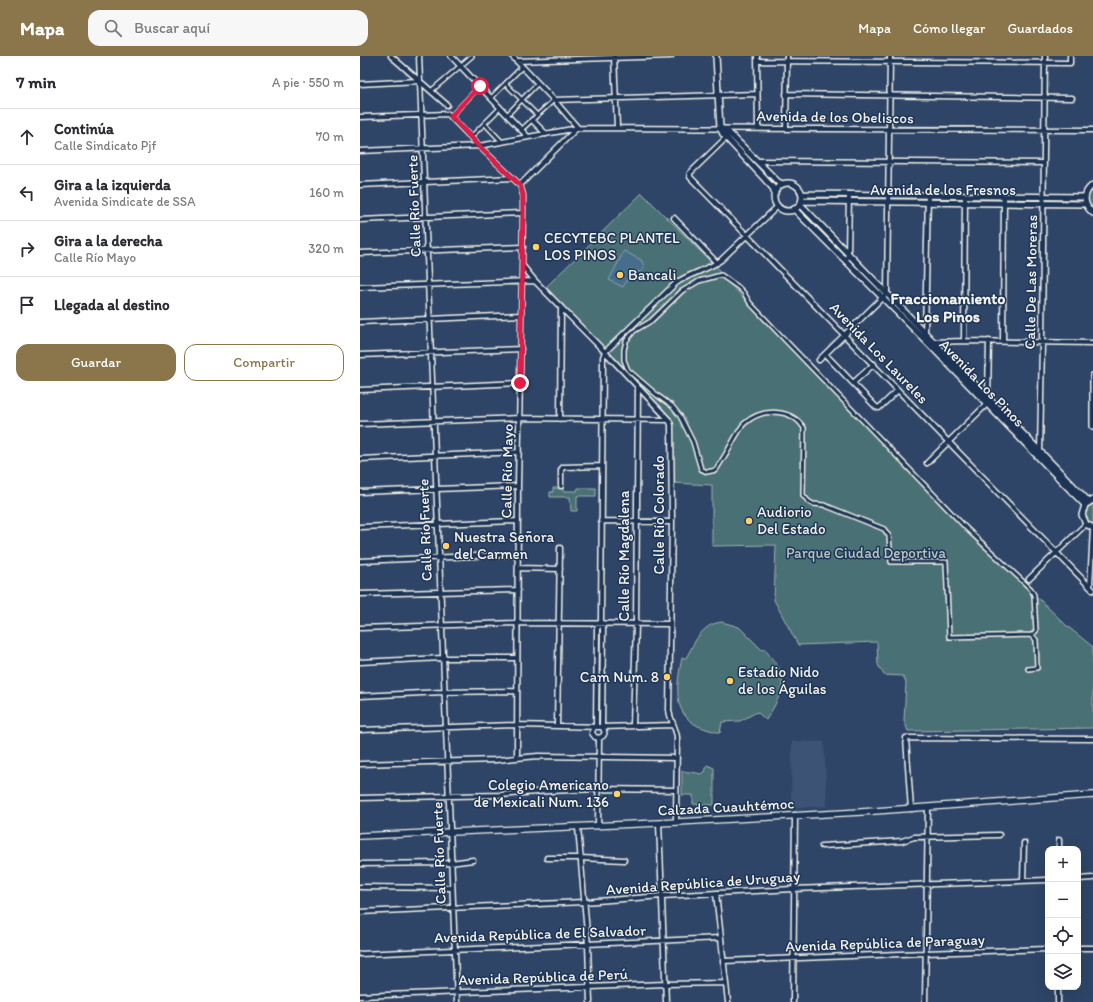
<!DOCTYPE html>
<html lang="es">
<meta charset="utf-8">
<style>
:root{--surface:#fff;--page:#f7f7f7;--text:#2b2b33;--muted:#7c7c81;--line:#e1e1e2;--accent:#8a764a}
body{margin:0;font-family:Itim,sans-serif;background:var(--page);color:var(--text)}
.controls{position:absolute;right:12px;bottom:12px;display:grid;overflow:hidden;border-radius:8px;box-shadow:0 4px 16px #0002}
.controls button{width:36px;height:36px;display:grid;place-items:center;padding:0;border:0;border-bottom:1px solid var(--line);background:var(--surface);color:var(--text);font:20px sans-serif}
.stop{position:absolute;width:12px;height:12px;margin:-9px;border:3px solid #e11d48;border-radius:50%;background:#fff}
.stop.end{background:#e11d48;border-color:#fff;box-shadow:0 1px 4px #0008}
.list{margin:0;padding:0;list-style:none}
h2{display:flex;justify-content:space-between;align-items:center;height:52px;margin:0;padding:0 16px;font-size:17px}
h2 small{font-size:13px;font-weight:400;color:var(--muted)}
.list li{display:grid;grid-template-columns:26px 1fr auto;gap:12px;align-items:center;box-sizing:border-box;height:56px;padding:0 16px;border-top:1px solid var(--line)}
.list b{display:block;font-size:15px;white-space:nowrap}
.list p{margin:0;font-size:13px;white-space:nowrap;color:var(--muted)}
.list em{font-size:13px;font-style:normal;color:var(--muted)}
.actions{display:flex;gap:8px;padding:12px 16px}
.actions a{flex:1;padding:9px 0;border:1px solid var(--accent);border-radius:12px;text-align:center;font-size:14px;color:var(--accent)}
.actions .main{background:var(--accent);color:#fff}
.icon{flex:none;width:22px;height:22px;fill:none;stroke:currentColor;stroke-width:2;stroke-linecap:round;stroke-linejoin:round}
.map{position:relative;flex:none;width:733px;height:946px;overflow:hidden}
header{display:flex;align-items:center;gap:24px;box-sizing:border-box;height:56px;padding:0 20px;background:var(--accent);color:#fff}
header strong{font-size:19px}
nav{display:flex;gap:22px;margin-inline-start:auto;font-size:14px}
.search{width:280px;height:36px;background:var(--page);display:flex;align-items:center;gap:10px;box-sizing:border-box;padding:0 14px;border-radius:12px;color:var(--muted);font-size:15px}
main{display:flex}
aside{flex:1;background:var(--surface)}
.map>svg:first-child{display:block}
</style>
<header>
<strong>Mapa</strong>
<div class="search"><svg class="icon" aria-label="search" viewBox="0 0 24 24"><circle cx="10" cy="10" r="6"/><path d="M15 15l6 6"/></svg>Buscar aquí</div>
<nav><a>Mapa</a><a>Cómo llegar</a><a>Guardados</a></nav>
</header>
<main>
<aside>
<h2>7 min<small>A pie · 550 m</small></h2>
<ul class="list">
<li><svg class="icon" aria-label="ahead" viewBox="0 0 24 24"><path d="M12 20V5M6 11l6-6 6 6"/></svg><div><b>Continúa</b><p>Calle Sindicato Pjf</p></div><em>70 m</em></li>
<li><svg class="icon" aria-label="left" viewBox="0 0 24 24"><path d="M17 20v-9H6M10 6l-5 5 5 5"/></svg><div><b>Gira a la izquierda</b><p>Avenida Sindicate de SSA</p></div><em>160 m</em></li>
<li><svg class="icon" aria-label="right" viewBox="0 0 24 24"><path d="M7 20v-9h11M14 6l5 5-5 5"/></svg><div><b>Gira a la derecha</b><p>Calle Río Mayo</p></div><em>320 m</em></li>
<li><svg class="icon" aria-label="arrive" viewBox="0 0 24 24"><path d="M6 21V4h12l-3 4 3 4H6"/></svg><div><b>Llegada al destino</b></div></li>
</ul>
<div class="actions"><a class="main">Guardar</a><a>Compartir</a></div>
</aside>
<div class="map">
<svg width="733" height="946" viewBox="0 0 733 946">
<rect width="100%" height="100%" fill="#2e4568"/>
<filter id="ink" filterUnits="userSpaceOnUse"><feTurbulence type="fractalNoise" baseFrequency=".025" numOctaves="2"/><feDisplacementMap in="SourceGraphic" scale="8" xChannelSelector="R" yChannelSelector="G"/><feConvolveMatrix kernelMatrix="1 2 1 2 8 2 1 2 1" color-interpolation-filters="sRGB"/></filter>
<g filter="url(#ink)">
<!-- built -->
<path fill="#3d5376" d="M432 685 464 686 467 750 431 752Z"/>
<!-- green -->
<path fill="#4a7174" stroke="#9fb1ae" d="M733 135V154C728 149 727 145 728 138Z
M282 137 351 206 354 205 361 219 607 473 707 570 733 591V672L548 675 544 664 546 626 543 620 524 619 518 609 517 586 438 589 414 544 416 489 352 490V429L313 427 311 365 304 355 186 231Z
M193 432H203V435H217L218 432H236V440H217V455H211L210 441H190V436H193Z
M733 445V468L727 465 723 456 724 453Z
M362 566 379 571 402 594 405 593C410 601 420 611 422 620 424 636 414 651 406 664L397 656 380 665 362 666 360 677C353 675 345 673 338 670 311 657 317 626 322 602H326C335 586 341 568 362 566Z
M347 709 354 712V749L333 748V739H322V715L337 717 340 718 345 716Z"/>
<!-- water -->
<path fill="#466d8c" stroke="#8ca2b1" d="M264 195 281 204 284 210 283 214 280 216 272 214 263 231 249 224Z"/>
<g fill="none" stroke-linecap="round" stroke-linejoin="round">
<!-- pedestrian casing -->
<g stroke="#f4f1e8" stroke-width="6">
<path id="pedestrian" d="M146 28 177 59
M71 35 112 0
M131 42 162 11
M147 59 178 27
M91 60 120 30
M125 68 142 86
M161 74 194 44
M111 81 140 52
M361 219 378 231 384 237 390 247 425 284 607 473 671 533 674 539 676 575 672 579 589 581 586 506H531L529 480 524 473 464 449 453 448 448 445 443 439 444 372C431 352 402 352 385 367 381 370 379 376 376 380 370 391 363 403 356 414L347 416 341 413 333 386 320 360 312 350 298 340 268 314 264 304V294L266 285 274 275 291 265 322 235 339 225Z
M668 613 677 612 676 584 672 579"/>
</g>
<!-- minor casing -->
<g stroke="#f4f1e8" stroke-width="7">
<path id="minor" d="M31 0 87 49
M59 0 97 946
M91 0 168 81
M152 0 194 44 218 72
M254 0 257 71
M397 0 398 72
M156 5 311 0
M397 5 710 7V0
M0 28 59 25
M426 38 712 42
M194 44 397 38
M0 61 88 58 119 90 160 129
M172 64 186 78
M426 73 427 0
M368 80 330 117V121L733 534
M0 95 119 90 218 72 733 74
M398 105 684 107
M0 129 153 122
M160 129 217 72
M314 162 357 207
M0 164 163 157
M0 197 163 191
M486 205 488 198 489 138
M162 209 175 225 245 296 309 364 311 369 312 466 309 654C310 664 316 672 317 681L316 766
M0 231 175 225
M0 266 161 259
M565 278 568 139
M604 285 605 140
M643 285 644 140
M573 286 604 285 733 287
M465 298 516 351 519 352 538 334
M0 299 161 293
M459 304 527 237 530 0
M493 327 514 308
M0 334 160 327
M200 363 201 251
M0 368 160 362 309 364
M680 397 682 286 685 0
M0 403 159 396
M567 407 626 349 628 341 629 285
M201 430V414L203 411 242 410
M0 436 158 430
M241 465 312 466
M0 471 158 465
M0 505 158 498
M158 512 200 513
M669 523 726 468
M730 530 733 472
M0 538 158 534
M0 572 158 567 310 568
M0 606 82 602H157
M0 640 83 636 157 635
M273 669 276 568 278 331
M197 670 200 492
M0 674 157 669 242 671 313 669
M239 682C245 680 246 676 242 671L243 573 241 565 243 301 245 296 316 227C330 217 348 214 361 204L418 150
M239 682 235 681 232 677 233 673 236 670 237 573 240 567
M157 702 158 430 163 157V139L160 129
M0 708 136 704 178 700 317 702
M0 742 141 739 188 735 238 733 316 734
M551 753 546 682 733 683
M299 767 306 946
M238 770 239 682
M218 771 228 889 230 946
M699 784V793
M462 790 542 785 554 781 639 779
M187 802H220L264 804
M0 808 90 807 113 804
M718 823 733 822
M663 825 664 787
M0 831 92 832
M356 837 368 946
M0 856 224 846 302 840 433 833 688 824
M718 892H733
M0 898 361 882
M363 905 565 897 688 893
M0 940 305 928 366 927
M433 946 435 759
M565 946 568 751
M698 946V931"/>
</g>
<!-- tertiary casing -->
<g stroke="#f4f1e8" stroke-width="8">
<path id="tertiary" d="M356 0 360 72 363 78 413 132 415 137
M360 72 367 75 418 126 423 128
M414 141a14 14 0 1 1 28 0a14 14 0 1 1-28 0Z
M733 129C722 137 723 149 733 157
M442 138 725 141
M442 145 725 148
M440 148 729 446
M434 153 569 288 725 449
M733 320V370
M733 444 725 449 722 459 726 468 733 472"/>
</g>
<!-- secondary casing -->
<g stroke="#f4f1e8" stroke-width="8">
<path id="secondary" d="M0 780 299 767 501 756 733 739"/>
</g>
<!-- pedestrian -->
<use href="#pedestrian" stroke="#1d3557" stroke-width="3"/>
<!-- minor -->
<use href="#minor" stroke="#1d3557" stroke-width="4"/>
<!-- tertiary -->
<use href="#tertiary" stroke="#1d3557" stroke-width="5"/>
<!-- secondary -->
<use href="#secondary" stroke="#1d3557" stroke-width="5.5"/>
</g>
</g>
<g fill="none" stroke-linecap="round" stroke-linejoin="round" filter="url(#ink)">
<!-- route -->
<path stroke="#e11d48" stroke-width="5" d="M120 30 91 60 119 90 160 129 163 139V157L160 327"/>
</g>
<!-- markers -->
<g fill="#ffd166" stroke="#1d3557" stroke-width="1.5">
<circle cx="176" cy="191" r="4"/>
<circle cx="260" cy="219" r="4"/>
<circle cx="389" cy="465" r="4"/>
<circle cx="86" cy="490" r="4"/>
<circle cx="307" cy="621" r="4"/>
<circle cx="370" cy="625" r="4"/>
<circle cx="257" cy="738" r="4"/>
</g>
<g text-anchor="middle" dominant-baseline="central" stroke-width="3" stroke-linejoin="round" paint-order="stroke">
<!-- street labels -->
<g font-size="15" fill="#f4f1e8" stroke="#1d3557">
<text transform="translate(475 61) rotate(1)">Avenida de los Obeliscos</text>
<text x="583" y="134">Avenida de los Fresnos</text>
<text transform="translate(54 150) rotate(-92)">Calle Río Fuerte</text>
<text transform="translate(671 226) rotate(-89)">Calle De Las Moreras</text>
<text transform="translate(519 297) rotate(46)">Avenida Los Laureles</text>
<text transform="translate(622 327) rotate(46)">Avenida Los Pinos</text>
<text transform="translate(147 415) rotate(-89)">Calle Río Mayo</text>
<text transform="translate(299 459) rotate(-90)">Calle Río Colorado</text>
<text transform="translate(65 474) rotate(-92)">Calle Río Fuerte</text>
<text transform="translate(264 500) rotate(-90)">Calle Río Magdalena</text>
<text transform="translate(366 751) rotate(-3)">Calzada Cuauhtémoc</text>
<text transform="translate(79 797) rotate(-92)">Calle Río Fuerte</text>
<text transform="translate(343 827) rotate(-4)">Avenida República de Uruguay</text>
<text transform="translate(180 878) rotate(-2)">Avenida República de El Salvador</text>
<text transform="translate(525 887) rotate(-2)">Avenida República de Paraguay</text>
<text transform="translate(183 921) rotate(-2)">Avenida República de Perú</text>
</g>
<!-- poi labels -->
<g font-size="15" fill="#f4f1e8" stroke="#1d3557" text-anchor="start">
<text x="184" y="182">CECYTEBC PLANTEL<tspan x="184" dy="17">LOS PINOS</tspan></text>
<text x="268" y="219">Bancali</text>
<text x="397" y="456">Audiorio<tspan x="397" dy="17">Del Estado</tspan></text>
<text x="94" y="481">Nuestra Señora<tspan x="94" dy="17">del Carmen</tspan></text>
<text x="378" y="616">Estadio Nido<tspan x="378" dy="17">de los Águilas</tspan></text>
<text x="299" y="621" text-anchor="end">Cam Num. 8</text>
<text x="249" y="729" text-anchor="end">Colegio Americano<tspan x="249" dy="17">de Mexicali Num. 136</tspan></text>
</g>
<!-- park labels -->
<g font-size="15" fill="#b8c4bf" stroke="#1d3557">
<text x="506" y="497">Parque Ciudad Deportiva</text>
</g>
<!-- neighbourhood labels -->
<g font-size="16" font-weight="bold" fill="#f4f1e8" stroke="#1d3557">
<text x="588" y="242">Fraccionamiento<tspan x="588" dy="18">Los Pinos</tspan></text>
</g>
</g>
</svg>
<div class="controls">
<button>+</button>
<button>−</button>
<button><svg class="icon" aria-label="locate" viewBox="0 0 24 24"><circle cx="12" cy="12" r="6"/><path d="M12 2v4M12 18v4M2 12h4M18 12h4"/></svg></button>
<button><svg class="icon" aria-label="layers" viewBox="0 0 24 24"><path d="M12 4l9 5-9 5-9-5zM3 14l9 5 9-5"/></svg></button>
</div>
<div class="stop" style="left:120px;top:30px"></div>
<div class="stop end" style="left:160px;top:327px"></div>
</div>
</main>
